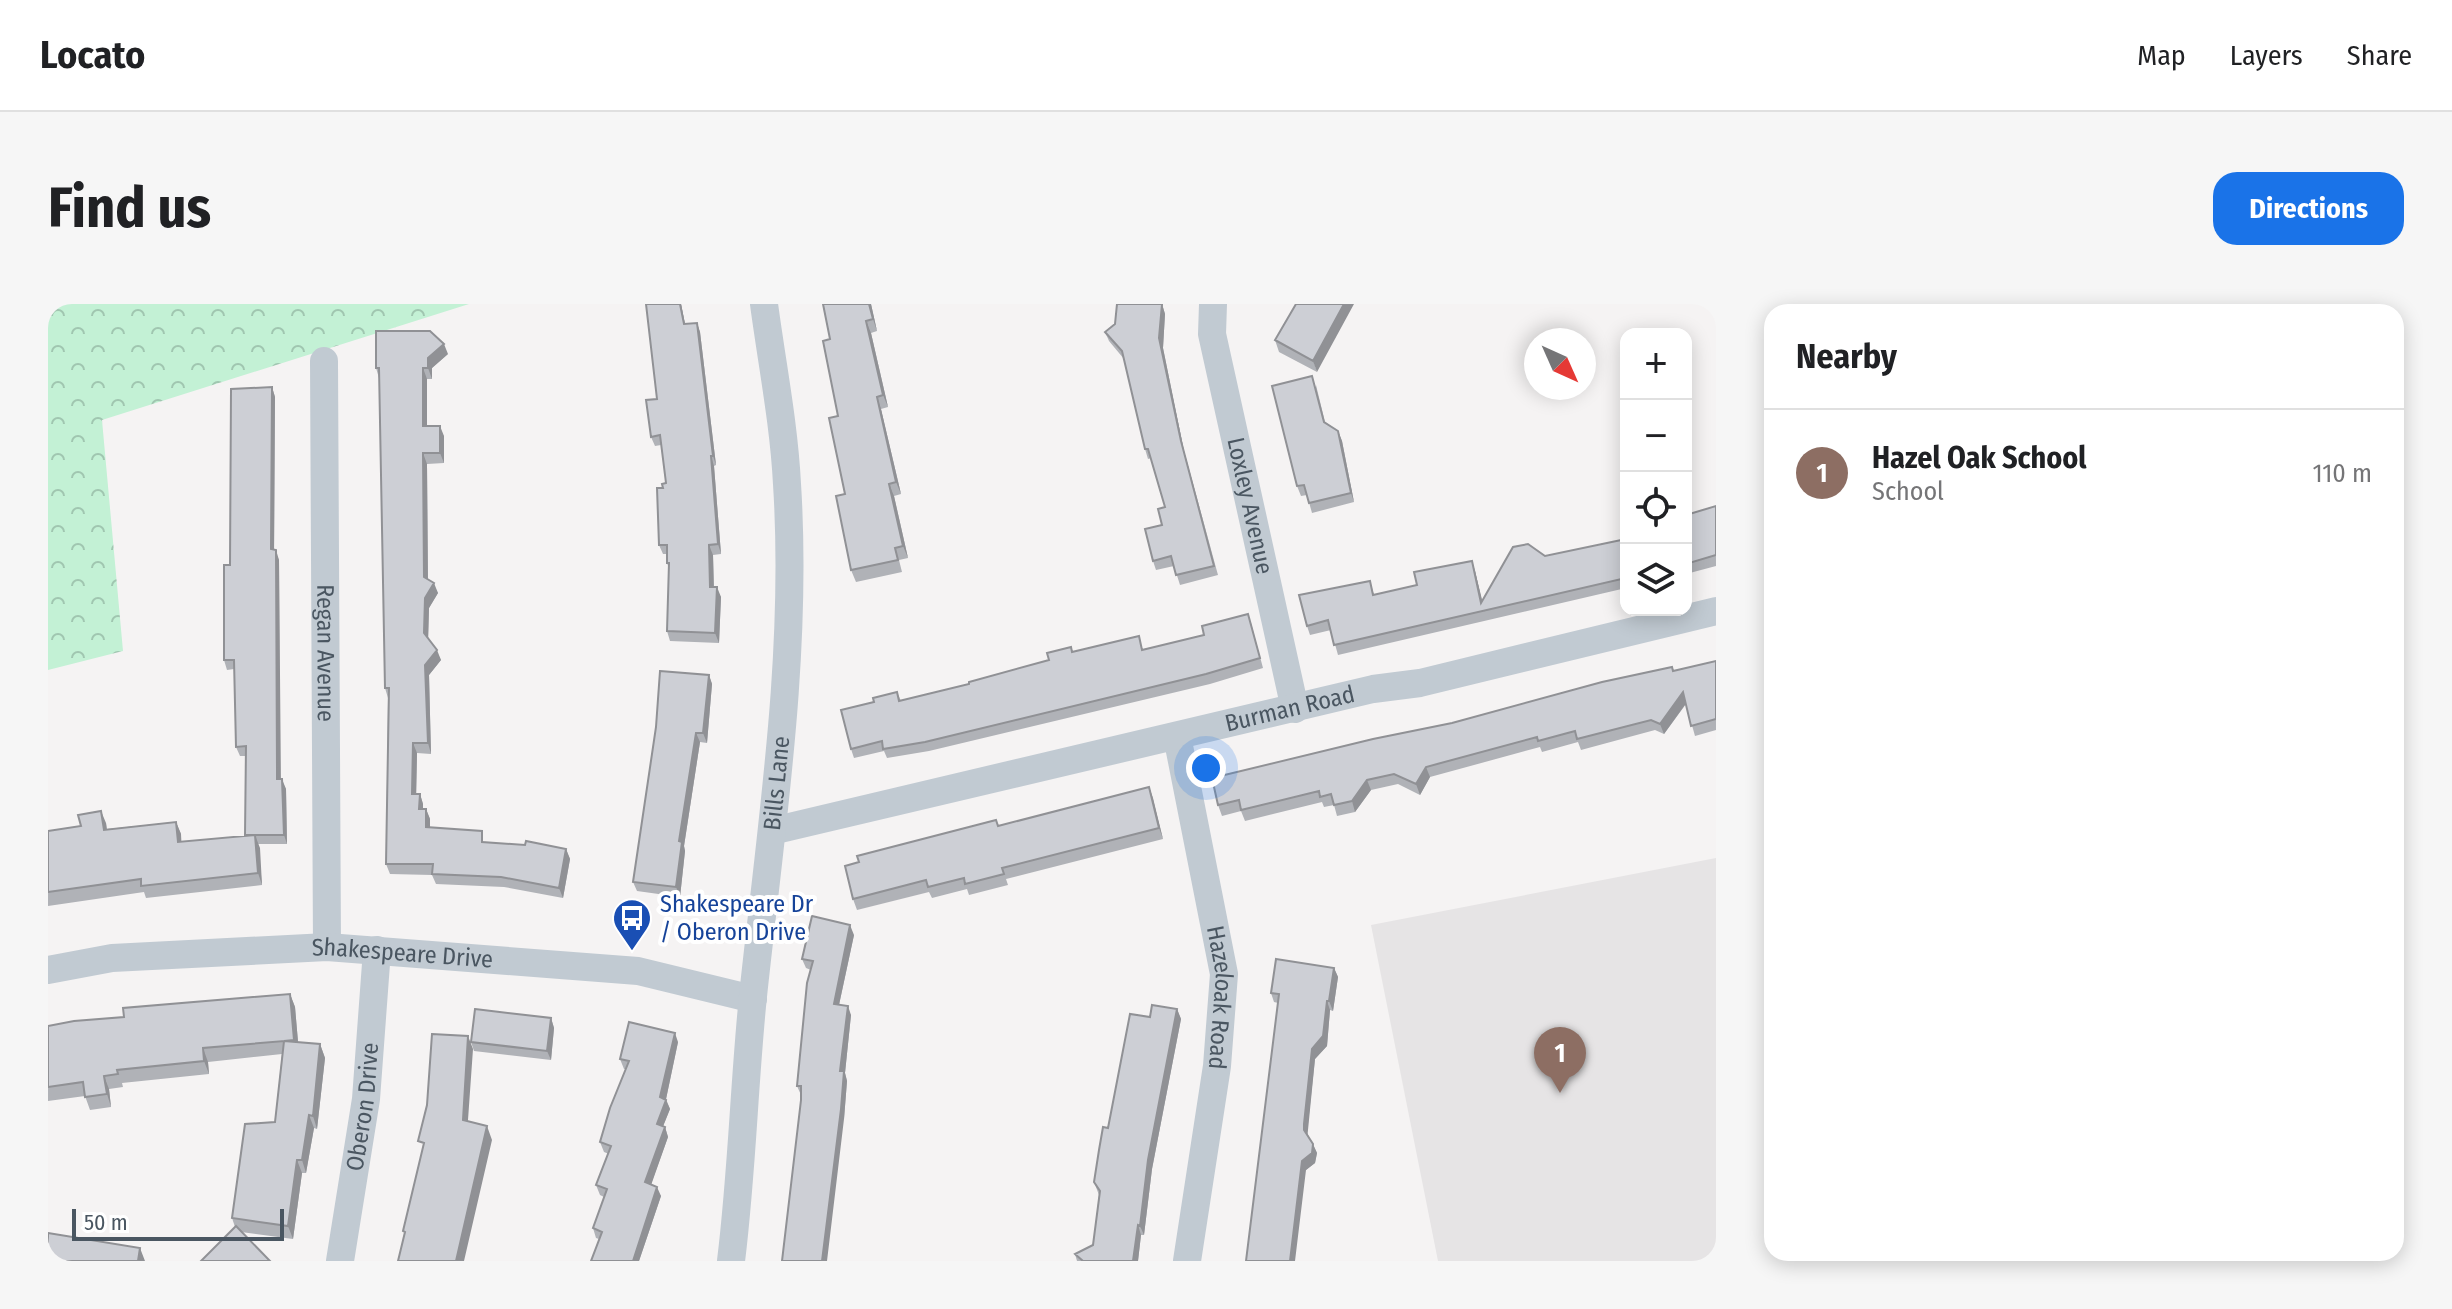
<!DOCTYPE html>
<meta charset="utf-8">
<style>
:root{--surface:#fff;--page:#f6f6f6;--text:#202124;--muted:#757577;--line:#e0e0e0;--accent:#1a73e8}
body{margin:0;font-family:"Fira Sans Condensed",sans-serif;background:var(--page);color:var(--text)}
.controls{position:absolute;right:24px;top:24px;display:grid;overflow:hidden;border-radius:16px;box-shadow:0 4px 20px #0003}
.controls button{width:72px;height:72px;display:grid;place-items:center;padding:0;border:0;border-bottom:2px solid var(--line);background:var(--surface);color:var(--text);font:40px sans-serif}
.compass{position:absolute;left:1476px;top:24px;width:72px;height:72px;border-radius:50%;background:var(--surface);box-shadow:0 4px 20px #0003;rotate:135deg}
.scale{position:absolute;left:24px;bottom:20px;width:212px;box-sizing:border-box;padding-left:8px;border:4px solid #4a5661;border-top:0;font-size:22px;line-height:28px;white-space:nowrap;color:#4a5661;-webkit-text-stroke:6px #fff;paint-order:stroke}
.you{position:absolute;left:1158px;top:464px;width:28px;height:28px;margin:-20px;border:6px solid #fff;border-radius:50%;background:#1a73e8;box-shadow:0 0 0 12px #1a73e833}
.badge{display:grid;place-items:center;width:52px;height:52px;border-radius:50%;background:var(--accent);color:#fff;font-size:26px;font-weight:700}
.pin{position:absolute;translate:-50% -66px;filter:drop-shadow(0 2px 4px #0008)}
.pin::after{content:'';position:absolute;top:42px;width:28px;height:24px;background:inherit;clip-path:polygon(0 0,100% 0,50% 100%)}
.list{margin:0;padding:0;list-style:none}
h2{display:flex;justify-content:space-between;align-items:center;height:104px;margin:0;padding:0 32px;font-size:34px}
h2 small{font-size:26px;font-weight:400;color:var(--muted)}
.list li{display:grid;grid-template-columns:52px 1fr auto;gap:24px;align-items:center;box-sizing:border-box;height:128px;padding:0 32px;border-top:2px solid var(--line)}
.list b{display:block;font-size:30px;white-space:nowrap}
.list p{margin:0;font-size:26px;white-space:nowrap;color:var(--muted)}
.list em{font-size:26px;font-style:normal;color:var(--muted)}
.icon{flex:none;width:44px;height:44px;fill:none;stroke:currentColor;stroke-width:2;stroke-linecap:round;stroke-linejoin:round}
.map{position:relative;flex:none;width:1668px;height:957px;overflow:hidden;border-radius:24px}
header{display:flex;align-items:center;gap:48px;box-sizing:border-box;height:112px;padding:0 40px;background:var(--surface);border-bottom:2px solid var(--line)}
header strong{font-size:38px}
nav{display:flex;gap:44px;margin-inline-start:auto;font-size:28px}
.intro{display:flex;align-items:center;justify-content:space-between;box-sizing:border-box;height:192px;padding:0 48px}
h1{margin:0;font-size:56px}
.button{padding:20px 36px;border-radius:24px;background:var(--accent);color:#fff;font-size:28px;font-weight:700}
main{display:flex;gap:48px;padding:0 48px}
aside{flex:1;background:var(--surface);border-radius:24px;box-shadow:0 4px 20px #0003}
.map>svg:first-child{display:block}
</style>
<header>
<strong>Locato</strong>
<nav><a>Map</a><a>Layers</a><a>Share</a></nav>
</header>
<div class="intro"><h1>Find us</h1><a class="button">Directions</a></div>
<main>
<div class="map">
<svg width="1668" height="957" viewBox="0 0 1668 957">
<defs>
<pattern id="forest-crowns" width="20" height="18" patternUnits="userSpaceOnUse" patternTransform="scale(2)"><rect width="20" height="18" fill="#c3f1d5"/><path d="M2 6a3 3 0 1 1 6 0M12 15a3 3 0 1 1 6 0" fill="none" stroke="#a0c6b0"/></pattern>
</defs>
<rect width="100%" height="100%" fill="#f5f3f3"/>
<!-- education -->
<path fill="#e6e4e5" d="M1668 554V957H1390L1323 621Z"/>
<!-- forest -->
<path fill="url(#forest-crowns)" d="M0 0H421L54 116 75 347 0 366Z"/>
<g fill="none" stroke-linecap="round" stroke-linejoin="round">
<!-- minor -->
<g stroke="#c1cad2" stroke-width="28">
<path id="s1" d="M1165 0 1164 30 1247 405"/>
<path id="s2" d="M276 57 279 643"/>
<path id="s3" d="M1129 432 1176 670 1169 762 1139 957"/>
<path id="s4" d="M724 527 1325 385 1372 379 1668 307"/>
<path id="s5" d="M0 666 64 654 279 643 590 667 705 695"/>
<path id="s6" d="M292 957 318 795 329 646"/>
<path id="s7" d="M683 957C694 869 696 780 705 692 723 523 750 350 739 180 736 120 724 60 716 0"/>
</g>
</g>
<!-- wall -->
<path fill="#b0b2b7" d="M598 0H633L637 20 649 19 652 28 668 161 666 162 673 250 665 251 666 283 673 293 671 339 622 337 619 327 621 264 619 259V250H615L611 241 615 184 618 179 613 141 607 142 603 133 609 95Z
M775 0H823L829 27 823 29 840 103 833 105 853 190 846 192 860 254 851 256 854 268 808 278 803 266 790 112 782 35Z
M1114 0 1117 10 1115 44 1136 147 1170 271 1132 281 1126 262 1108 266 1105 257 1114 221 1117 203 1103 154 1100 155 1097 145 1076 55 1061 37 1057 28Z
M1248 0 1269 68 1231 48 1227 36Z
M400 50 384 64V75H379V122L396 132V159L379 160 380 275 390 289 381 304 380 334 393 356 381 371 383 450 369 449 368 490H372L375 500V505H378L382 515V523L438 538 518 545 522 555 515 594 456 583 388 580 384 571 342 570 338 560 340 394 337 384 331 74 328 64Z
M1268 81 1277 118 1290 127 1294 137 1306 198 1264 209 1259 191 1253 192 1249 182Z
M224 83 227 93 226 246 231 256 232 474 238 485 239 540H210L214 581 98 594 96 588 0 602V527L58 519 59 525 128 518 133 530V538L197 532 198 452H192L188 443 186 365 179 366 176 356 182 261Z
M1668 202V262L1638 270V211Z
M1578 235V284L1290 351 1283 326 1262 331 1259 322 1322 277 1326 291 1427 267 1434 297 1497 252Z
M1203 319 1215 364 1162 380 881 447 839 454 836 447 806 454 803 445 826 398 849 388 853 397 921 380 1001 356 1024 347 1095 346Z
M1668 357V426L1647 432 1638 400 1616 430 1607 426 1533 446 1530 438 1494 448 1492 443 1382 473 1372 491 1350 480 1323 486 1307 508 1289 512 1286 501 1276 503 1274 498 1197 517 1193 507 1174 512 1170 501 1404 419Z
M661 371 664 380 659 439 652 438 636 542 637 547 632 593 589 587 585 578Z
M1101 483 1115 535 958 575 960 581 921 591 919 585 884 594 881 588 809 606 805 595 950 522Z
M806 631 791 701 803 711 797 769 799 777 796 815 753 791 749 782 763 666 758 664 754 655Z
M1286 664 1290 673 1285 707 1282 706 1279 742 1267 755 1259 829 1269 849 1267 859 1258 866 1230 699 1226 698 1223 689Z
M242 690 247 703 250 738 272 740 277 754 269 825 266 824 258 869H254L245 935 193 928 187 923 184 914 227 818 234 750 160 758 161 770 74 779 75 783 61 785 63 803 42 806 37 792 0 797V722L76 713Z
M1129 705 1133 715 1104 865 1096 931H1093L1090 957H1029L1027 950 1045 941 1051 891 1046 878 1060 824 1102 713Z
M503 714 506 724 503 756 426 747 423 738Z
M630 738 618 795 622 805 615 822 617 823 620 833 603 880 613 892 591 957H543L551 935 548 934 545 924 556 893 552 891 548 881 561 850 556 848 552 838 578 765H576L572 755Z"/>
<!-- shaded-wall -->
<path fill="#909195" d="M632 0H633L639 30 636 20Z
M821 0H823L829 27 825 15Z
M1114 0 1117 10 1115 44 1136 147 1170 271 1133 137 1111 34Z
M1296 0H1306L1269 68 1265 57Z
M818 17 823 29 840 103 835 91Z
M649 19 652 28 668 161 665 152Z
M396 40 400 50 384 64V75L380 64V54Z
M375 64 379 75V133L375 122Z
M224 83 227 93 226 255 223 245Z
M829 93 833 105 853 190 848 178Z
M392 122 396 132V159L392 149Z
M1290 127 1294 137 1306 198 1303 189Z
M375 149 379 160 380 283 376 273Z
M663 152 666 162 673 250 670 240Z
M841 180 846 192 860 254 855 242Z
M661 241 665 251 666 293 662 283Z
M228 246 231 256 233 484 229 475Z
M1424 257 1427 267 1437 308 1433 299Z
M386 279 390 289 381 304 380 340 376 329 377 294Z
M669 283 673 293 671 339 667 329Z
M389 346 393 356 381 371 383 450 380 439 377 361Z
M661 371 664 380 659 439 655 429Z
M1635 388 1639 398 1616 430 1612 420Z
M648 429 652 438 636 542 637 547 632 593 628 583 631 537Z
M365 439 369 449 368 500 364 490Z
M1378 463 1382 473 1372 491 1368 480Z
M234 475 238 485 239 540 236 531Z
M1319 476 1323 486 1307 508 1304 497Z
M1101 483 1105 494 1115 535 1111 524Z
M372 490 375 500V515L371 505Z
M378 505 382 515V533L378 523Z
M53 507 58 519 60 538 56 526Z
M128 518 133 530 134 550 130 538Z
M207 531 212 544 214 581 210 569Z
M518 545 522 555 515 594 511 584Z
M802 621 806 631 789 710 786 700Z
M1286 664 1290 673 1285 707 1281 697Z
M242 690 247 703 251 749 246 736Z
M1279 697 1282 706 1279 742 1267 755 1259 836 1256 826V820L1264 745Z
M800 702 803 711 797 769 799 777 796 815 779 957H774L792 767Z
M1129 705 1133 715 1104 865 1096 931 1092 922 1100 856Z
M503 714 506 724 503 756 499 747Z
M627 729 630 738 617 800 618 796 622 805 612 830 609 820 612 793Z
M420 732 425 745 419 830 415 816Z
M272 740 277 754 269 825 265 812Z
M155 744 160 758 161 770 156 757Z
M56 772 61 785 63 803 59 790Z
M261 811 266 824 258 869 254 856Z
M439 822 444 836 416 957H408Z
M617 823 620 833 601 887 597 878Z
M1265 840 1269 849 1267 859 1258 866 1247 957H1242L1254 857Z
M249 856 254 869 245 935 240 922Z
M609 883 613 892 591 957H585Z
M1090 921 1093 931 1090 957H1085Z
M92 944 97 957H90Z"/>
<!-- building -->
<path fill="#cdcfd5" stroke="#909195" stroke-width="2" d="M598 0H632L636 20 649 19 665 152H663L670 240 661 241 662 283H669L667 329 619 327 621 259H619V241H611L609 184H615L614 180 618 179 612 131 603 133 598 96 609 95Z
M775 0H821L825 15 818 17 835 91 829 93 848 178 841 180 855 242 847 244 850 256 803 266 788 192 797 190 781 114 790 112 775 37 782 35Z
M1069 0H1114L1111 34 1133 137 1166 262 1128 271 1123 252 1105 257 1097 225 1114 221 1110 205 1117 203 1100 145H1097L1074 47 1057 28 1067 20Z
M1248 0H1296L1265 57 1227 36Z
M328 27H382L396 40 380 54V64H375V122H392V149H375L376 273 386 279 377 294 376 329 389 346 377 361 380 439H365L364 490H372L371 505H378V523L434 527V538L477 541 478 537 518 545 511 584 453 573 384 570 385 560H338L341 384H337L331 64H328Z
M1264 72 1276 118 1290 127 1303 189 1261 199 1256 181 1249 182 1224 82Z
M224 83 223 245 228 246 229 465V475H234L236 531H197L198 442 188 443 186 356H176V261H182L183 85Z
M1668 202V251L1638 260V211Z
M1578 235V274L1286 341 1280 316 1259 322 1251 291 1322 277 1325 291 1369 281 1366 268 1424 257 1433 299 1465 243 1480 240 1497 252Z
M1200 310 1212 354 1158 370 877 438 835 445 834 437 803 445 793 406 826 398 825 394 849 388 851 397 921 380V378L1001 356 999 349 1023 343 1024 348 1091 332 1094 346 1156 331 1154 322Z
M1668 357V415L1643 422 1635 388 1612 420 1603 416 1529 435 1527 427 1490 437 1489 433 1378 463 1368 480 1346 470 1319 476 1304 497 1286 501 1283 490 1272 493 1271 487 1193 506 1191 496 1170 501 1164 474 1325 435 1404 419 1554 378 1624 363 1625 367Z
M612 367 661 371 655 429H648L631 537 634 538 628 583 585 578 608 423Z
M1101 483 1111 524 954 564 956 570 917 580 916 574 880 583 878 576 805 595 797 562 811 558 809 552 948 516 950 522Z
M53 507 56 526 128 518 130 538 207 531 210 569 93 582V575L0 588V527L33 522 30 511Z
M764 612 802 621 786 700 800 702 792 767H796L793 805 774 957H734L753 796V782H749L759 679 765 657 754 655Z
M1228 655 1286 664 1281 697H1279L1275 732 1264 745 1256 820V826L1265 840 1264 849 1254 857 1242 957H1198L1231 690 1223 689Z
M242 690 246 736 236 737 272 740 265 812 261 811 254 856H249L240 922 184 914 197 820 227 818 236 737 155 744 156 757 69 766 70 770 56 772 59 790 37 793 35 778 0 783V722L26 717 76 713 75 704Z
M1104 701 1129 705 1100 856 1092 922 1090 921 1085 957H1035L1027 950 1045 941 1052 887 1046 878 1051 846 1055 823 1060 824 1082 710 1102 713Z
M427 705 503 714 499 747 423 738Z
M581 718 627 729 612 793 618 796 609 820 617 823 597 878 609 883 585 957H543L554 928 545 924 559 885 548 881 563 842 552 838 562 804 581 757 572 755Z
M384 730 420 732 415 816 439 822 408 957H350L357 928 355 927 376 839 370 837 379 801Z
M188 922 222 957H153Z
M0 929 92 944 90 957H0Z"/>
<!-- icons -->
<defs>
<g id="bus-pin" transform="scale(2)"><path d="M0 17L-7.5 6A9.5 9.5 0 1 1 7.5 6Z" fill="#1a4fb4" stroke="#fff"/><path d="M-5-6H5V4H4V6H2V4H-2V6H-4V4H-5ZM-3.5-4V0h7V-4ZM-3.5 1.2v1.5H-2V1.2ZM2 1.2v1.5H3.5V1.2Z" fill="#fff"/></g>
</defs>
<g fill-rule="evenodd">
<use href="#bus-pin" x="584" y="614"/>
</g>
<g text-anchor="middle" dominant-baseline="central" stroke-width="8" stroke-linejoin="round" paint-order="stroke">
<!-- street labels -->
<g font-size="24" fill="#4a5661" stroke="#fff">
<text stroke="none"><textPath href="#s1" startOffset="206">Loxley Avenue</textPath></text>
<text stroke="none"><textPath href="#s2" startOffset="292">Regan Avenue</textPath></text>
<text stroke="none"><textPath href="#s4" startOffset="532">Burman Road</textPath></text>
<text stroke="none"><textPath href="#s7" startOffset="480">Bills Lane</textPath></text>
<text stroke="none"><textPath href="#s5" startOffset="356">Shakespeare Drive</textPath></text>
<text stroke="none"><textPath href="#s3" startOffset="266">Hazeloak Road</textPath></text>
<text stroke="none"><textPath href="#s6" startOffset="156">Oberon Drive</textPath></text>
</g>
<!-- transit labels -->
<g font-size="24" fill="#164399" stroke="#fff" text-anchor="start">
<text x="612" y="600">Shakespeare Dr<tspan x="612" dy="28">/ Oberon Drive</tspan></text>
</g>
</g>
</svg>
<div class="controls">
<button>+</button>
<button>−</button>
<button><svg class="icon" aria-label="locate" viewBox="0 0 24 24"><circle cx="12" cy="12" r="6"/><path d="M12 2v4M12 18v4M2 12h4M18 12h4"/></svg></button>
<button><svg class="icon" aria-label="layers" viewBox="0 0 24 24"><path d="M12 4l9 5-9 5-9-5zM3 14l9 5 9-5"/></svg></button>
</div>
<svg class="compass" viewBox="-18 -18 36 36"><path d="M0-13l5 13h-10z" fill="#e53935"/><path d="M0 13l5-13h-10z" fill="#757577"/></svg>
<div class="scale">50 m</div>
<div class="you"></div>
<div class="pin badge" style="left:1512px;top:789px;background:#8d6e63">1</div>
</div>
<aside>
<h2>Nearby<small></small></h2>
<ul class="list">
<li><span class="badge" style="background:#8d6e63">1</span><div><b>Hazel Oak School</b><p>School</p></div><em>110 m</em></li>
</ul>
</aside>
</main>
